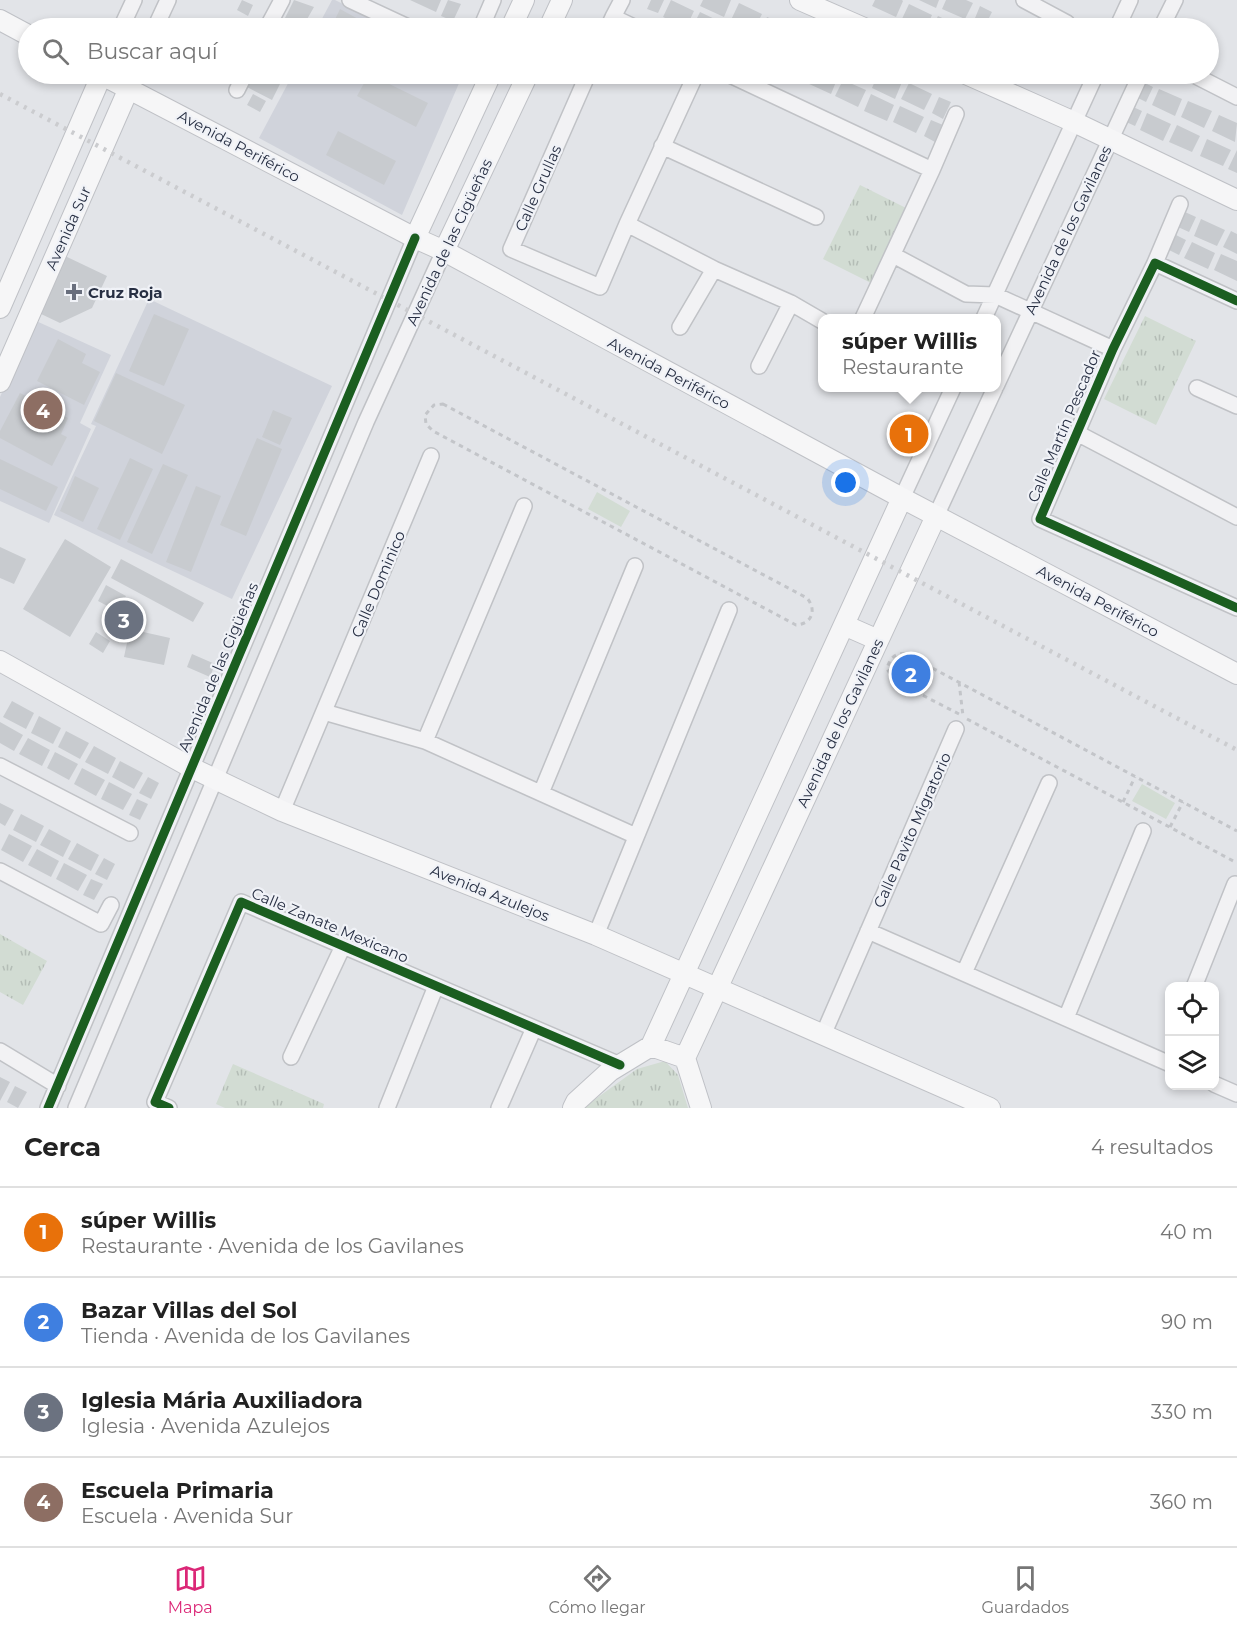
<!DOCTYPE html>
<html lang="es">
<meta charset="utf-8">
<style>
:root{--surface:#fff;--page:#f2f2f2;--text:#222;--muted:#767676;--line:#e0e0e0;--accent:#db2777}
body{margin:0;font-family:Montserrat,sans-serif;background:var(--page);color:var(--text)}
.controls{position:absolute;right:18px;bottom:18px;display:grid;overflow:hidden;border-radius:12px;box-shadow:0 3px 9px #0003}
.controls button{width:54px;height:54px;display:grid;place-items:center;padding:0;border:0;border-bottom:2px solid var(--line);background:var(--surface);color:var(--text);font:30px sans-serif}
.you{position:absolute;left:846px;top:483px;width:21px;height:21px;margin:-15px;border:4px solid #fff;border-radius:50%;background:#1a73e8;box-shadow:0 0 0 9px #1a73e833}
.badge{display:grid;place-items:center;width:39px;height:39px;border-radius:50%;background:var(--accent);color:#fff;font-size:20px;font-weight:700}
.pin{position:absolute;translate:-50% -50%;border:3px solid #fff;box-shadow:0 2px 6px #0006}
.popup{position:absolute;left:818px;top:314px;width:183px;height:78px;box-sizing:border-box;display:grid;place-content:center;border-radius:12px;background:var(--surface);filter:drop-shadow(0 2px 4px #0005);font-size:20px;white-space:nowrap;color:var(--muted)}
.popup b{font-size:22px;color:var(--text)}
.popup::after{content:'';position:absolute;left:50%;top:100%;margin-left:-12px;border:12px solid transparent;border-top-color:var(--surface)}
.list{margin:0;padding:0;list-style:none}
h2{display:flex;justify-content:space-between;align-items:center;height:78px;margin:0;padding:0 24px;font-size:26px}
h2 small{font-size:20px;font-weight:400;color:var(--muted)}
.list li{display:grid;grid-template-columns:39px 1fr auto;gap:18px;align-items:center;box-sizing:border-box;height:90px;padding:0 24px;border-top:2px solid var(--line)}
.list b{display:block;font-size:22px;white-space:nowrap}
.list p{margin:0;font-size:20px;white-space:nowrap;color:var(--muted)}
.list em{font-size:20px;font-style:normal;color:var(--muted)}
.icon{flex:none;width:33px;height:33px;fill:none;stroke:currentColor;stroke-width:2;stroke-linecap:round;stroke-linejoin:round}
.map{position:relative;flex:none;width:1237px;height:1108px;overflow:hidden}
.search{position:absolute;background:var(--surface);box-shadow:0 3px 9px #0003;left:18px;right:18px;top:18px;height:66px;display:flex;align-items:center;gap:15px;box-sizing:border-box;padding:0 21px;border-radius:33px;color:var(--muted);font-size:22px}
.sheet{height:438px;background:var(--surface)}
nav{display:flex;justify-content:space-around;align-items:center;box-sizing:border-box;height:84px;border-top:2px solid var(--line);background:var(--surface);font-size:16px;color:var(--muted)}
nav a{display:grid;justify-items:center;gap:3px}
nav .on{color:var(--accent)}
.map>svg:first-child{display:block}
</style>
<div class="map">
<svg width="1237" height="1108" viewBox="0 0 1237 1108">
<defs>
<pattern id="park-tufts" width="24" height="20" patternUnits="userSpaceOnUse" patternTransform="scale(1.5)"><rect width="24" height="20" fill="#d2dcd3"/><path d="M3 7l-1-3M5 7V3M7 7l1-3M15 17l-1-3M17 17v-4M19 17l1-3" fill="none" stroke="#b4bdb6"/></pattern>
</defs>
<rect width="100%" height="100%" fill="#e2e4e8"/>
<!-- built -->
<path fill="#d0d3db" d="M332 0H335L391 28H317Z
M293 74H463L402 215 259 138Z
M149 299 332 386 232 599 54 515 96 426 91 424Z
M34 320 111 355 80 423 91 429 49 523 0 501V397Z"/>
<!-- grass -->
<path fill="#d2dcd3" d="M597 492 630 511 621 527 588 509Z
M1142 784 1175 803 1166 819 1132 801Z"/>
<!-- park -->
<path fill="url(#park-tufts)" d="M860 185 910 210 873 284 823 259Z
M1145 316 1196 341 1156 425 1104 399Z
M0 934 47 961 23 1005 0 992Z
M665 1061 678 1075 688 1108H583L637 1069Z
M233 1064 324 1104 323 1108H225L216 1104Z"/>
<!-- building -->
<path fill="#c8cbcf" d="M242 0 253 5 248 16 237 10Z
M294 0 314 7 302 28H280Z
M410 0H441L436 12Z
M448 0 461 4 453 21 441 16Z
M651 0H664L658 13 647 9Z
M671 0 694 11 686 28 663 17Z
M703 0H731L724 17 700 6Z
M875 0H902L903 1 896 17 872 6Z
M919 0H939L936 8Z
M946 0H966L973 3 965 19 942 9Z
M739 3 762 14 755 28 731 20Z
M909 4 932 15 926 28H918L901 21Z
M980 6 992 12 984 28 973 23Z
M340 9 360 20 355 28H331Z
M700 12 723 23 721 28H692Z
M938 16 961 27 960 28H932Z
M767 17 779 22 792 28H762Z
M254 74H285L272 100 247 87Z
M369 74 428 103 416 127 357 96Z
M812 74H830L838 77 831 94 807 83Z
M844 74H871L866 84Z
M878 74 902 82 895 99 872 88Z
M843 80 866 90 858 107 835 96Z
M1143 82 1153 87 1146 102 1136 97Z
M909 83 932 94 924 110 901 99Z
M1159 89 1182 99 1175 116 1152 105Z
M253 94 266 101 260 112 247 105Z
M871 94 894 105 887 121 864 111Z
M939 97 951 102 943 119 932 113Z
M1188 101 1212 111 1204 128 1181 117Z
M900 106 924 117 916 133 893 122Z
M1131 106 1142 111 1135 126 1124 121Z
M1147 113 1171 124 1163 141 1140 130Z
M1219 115 1237 123 1235 142 1212 131Z
M931 120 943 125 935 142 924 136Z
M1177 125 1200 136 1192 152 1169 142Z
M338 131 396 161 384 185 326 155Z
M1207 139 1231 150 1223 166 1200 156Z
M1237 150V173L1228 169Z
M1185 212 1196 217 1189 232 1178 227Z
M1201 219 1225 230 1217 246 1194 236Z
M1231 231 1237 234V254L1223 247Z
M1176 235 1186 240 1179 255 1169 250Z
M1192 242 1215 253 1208 269 1184 258Z
M1221 254 1237 261V281L1214 270Z
M65 256 107 276 92 308 60 323 39 313Z
M154 314 189 329 164 386 129 371Z
M58 339 86 354 82 363 100 372 84 405 37 381Z
M116 373 185 405 162 454 94 421Z
M20 393 68 418 61 434 67 437 52 466 0 438V431Z
M273 410 292 418 280 445 262 437Z
M257 438 282 449 246 536 220 525Z
M130 458 153 469 120 540 97 529Z
M0 459 58 487 46 511 0 489Z
M163 464 188 475 152 554 127 542Z
M75 476 99 488 83 522 60 511Z
M196 486 221 496 191 572 166 562Z
M65 539 111 567 70 637 23 609Z
M0 547 26 559 14 584 0 578Z
M121 559 204 603 193 622 111 578Z
M106 585 126 596 117 611 98 601Z
M130 629 170 638 164 665 124 657Z
M96 632 110 641 103 653 89 644Z
M192 654 215 664 210 677 187 667Z
M12 701 34 713 26 729 3 717Z
M39 716 61 728 53 744 31 733Z
M0 722 23 735 14 751 0 743Z
M66 731 89 743 80 759 58 747Z
M28 738 50 750 42 766 19 754Z
M94 746 116 758 108 774 85 762Z
M55 752 78 764 69 780 47 768Z
M120 761 143 773 134 789 112 777Z
M82 768 105 780 96 796 74 784Z
M148 777 159 783 151 799 139 793Z
M109 782 132 794 123 810 101 799Z
M137 799 148 804 140 820 129 815Z
M0 803 14 810 5 826 0 823Z
M21 814 44 826 36 842 13 830Z
M49 829 71 841 63 857 40 845Z
M9 834 32 846 23 862 1 850Z
M77 843 99 855 91 871 68 859Z
M37 849 59 861 51 877 28 865Z
M104 858 115 864 107 880 95 874Z
M64 863 87 875 78 891 56 879Z
M91 879 103 884 94 900 83 895Z
M0 1077 10 1082 0 1101Z
M15 1086 27 1092 18 1108 7 1102Z"/>
<g fill="none" stroke-linecap="round" stroke-linejoin="round">
<!-- minor casing -->
<g stroke="#c0c2c6" stroke-width="18">
<path id="minor" d="M350 0 410 28
M1024 0 1067 23
M613 17 622 0
M121 28 134 0
M155 28 168 0
M267 28 282 0
M481 28 493 0
M608 28 613 17 636 28
M1117 28 1130 0
M1161 28 1175 0
M588 74 511 249 600 287 627 224 714 269 791 303 822 321
M728 74 932 170 863 318
M1192 74 1237 97
M129 88 135 74
M237 90 245 74
M662 146 816 217
M932 170 956 114
M627 224 696 74
M893 255 966 294 995 295 1113 349
M1155 263 1180 204
M1237 301 1155 263 1113 349 1040 519 1237 608
M984 318 1096 74
M680 327 714 269
M759 366 791 303
M996 386 1141 74
M1197 388 1237 406
M1077 433 1237 517
M902 498 953 388
M936 516 995 388
M324 712 425 741 636 836
M425 741 524 506
M0 766 130 833
M541 793 635 566
M282 811 431 456
M0 871 101 924 111 905
M868 931 1170 1064
M596 935 729 610
M964 973 1049 783
M1194 987 1235 884
M1066 1018 1143 831
M823 1035 956 729
M0 1051 58 1086
M291 1057 343 946
M1214 1084 1237 1094
M48 1108 415 238
M76 1108 366 422 444 251
M169 1108 155 1102 241 902 620 1065
M387 1108 436 986
M499 1108 534 1028"/>
</g>
<!-- major casing -->
<g stroke="#bfc1c6" stroke-width="22">
<path id="major" d="M800 0 864 28
M0 20 28 35
M511 28 524 0
M549 28 562 0
M100 74 415 238 444 251 902 498 1237 674
M966 74 1074 122 1237 200
M415 238 491 74
M444 251 528 74
M0 308 102 74
M0 382 129 88
M844 625 878 640
M0 661 192 768 282 811 596 935 990 1108
M651 1046 685 1058
M573 1108 576 1102 610 1071 651 1046 902 498
M701 1108 685 1058 936 516"/>
</g>
<!-- path -->
<path stroke="#c3c5c9" stroke-width="3" stroke-dasharray="4.5 4.5" stroke-linecap="butt" d="M443 404 807 598C817 610 812 624 796 625L433 431 426 424 425 415 434 405Z
M959 682 963 716
M959 714 895 681 887 669C889 659 895 652 906 654L1237 831
M967 719 1237 863
M1123 802 1135 777
M1170 827 1183 802"/>
<!-- minor -->
<use href="#minor" stroke="#f2f2f4" stroke-width="15"/>
<!-- major -->
<use href="#major" stroke="#f6f6f7" stroke-width="20"/>
<!-- rail -->
<path stroke="#cbcccf" stroke-width="4.5" stroke-dasharray="3 6" stroke-linecap="butt" d="M0 94 1237 750"/>
<!-- cycleway casing -->
<g stroke="#f0f2f7" stroke-width="13">
<path id="cycleway" d="M1237 301 1155 263 1113 349 1040 519 1237 608
M48 1108 415 238
M169 1108 155 1102 241 902 620 1065"/>
</g>
<!-- cycleway -->
<use href="#cycleway" stroke="#1b5e20" stroke-width="9"/>
</g>
<!-- markers -->
<path fill="#686e7d" stroke="#f0f2f7" stroke-width="2" d="M71 283h6v6h6v6h-6v6h-6v-6h-6v-6h6z"/>
<g text-anchor="middle" dominant-baseline="central" stroke-width="4.5" stroke-linejoin="round" paint-order="stroke">
<!-- street labels -->
<g font-size="15" fill="#272f43" stroke="#f0f2f7">
<text transform="translate(239 146) rotate(28)">Avenida Periférico</text>
<text transform="translate(538 188) rotate(-66)">Calle Grullas</text>
<text transform="translate(68 228) rotate(-66)">Avenida Sur</text>
<text transform="translate(1068 230) rotate(-65)">Avenida de los Gavilanes</text>
<text transform="translate(449 242) rotate(-65)">Avenida de las Cigüeñas</text>
<text transform="translate(669 373) rotate(28)">Avenida Periférico</text>
<text transform="translate(1064 426) rotate(-67)">Calle Martín Pescador</text>
<text transform="translate(378 584) rotate(-67)">Calle Dominico</text>
<text transform="translate(1098 601) rotate(28)">Avenida Periférico</text>
<text transform="translate(218 667) rotate(-67)">Avenida de las Cigüeñas</text>
<text transform="translate(840 723) rotate(-65)">Avenida de los Gavilanes</text>
<text transform="translate(912 830) rotate(-66)">Calle Pavito Migratorio</text>
<text transform="translate(490 893) rotate(22)">Avenida Azulejos</text>
<text transform="translate(330 925) rotate(23)">Calle Zanate Mexicano</text>
</g>
<!-- poi labels -->
<g font-size="15" font-weight="bold" fill="#272f43" stroke="#f0f2f7" text-anchor="start">
<text x="88" y="292">Cruz Roja</text>
</g>
</g>
</svg>
<div class="controls">
<button><svg class="icon" aria-label="locate" viewBox="0 0 24 24"><circle cx="12" cy="12" r="6"/><path d="M12 2v4M12 18v4M2 12h4M18 12h4"/></svg></button>
<button><svg class="icon" aria-label="layers" viewBox="0 0 24 24"><path d="M12 4l9 5-9 5-9-5zM3 14l9 5 9-5"/></svg></button>
</div>
<div class="you"></div>
<div class="pin badge" style="left:909px;top:434px;background:#e8710a">1</div>
<div class="popup"><b>súper Willis</b>Restaurante</div>
<div class="pin badge" style="left:911px;top:674px;background:#3f7fe0">2</div>
<div class="pin badge" style="left:124px;top:620px;background:#6b7280">3</div>
<div class="pin badge" style="left:43px;top:410px;background:#8d6e63">4</div>
<div class="search"><svg class="icon" aria-label="search" viewBox="0 0 24 24"><circle cx="10" cy="10" r="6"/><path d="M15 15l6 6"/></svg>Buscar aquí</div>
</div>
<section class="sheet">
<h2>Cerca<small>4 resultados</small></h2>
<ul class="list">
<li><span class="badge" style="background:#e8710a">1</span><div><b>súper Willis</b><p>Restaurante · Avenida de los Gavilanes</p></div><em>40 m</em></li>
<li><span class="badge" style="background:#3f7fe0">2</span><div><b>Bazar Villas del Sol</b><p>Tienda · Avenida de los Gavilanes</p></div><em>90 m</em></li>
<li><span class="badge" style="background:#6b7280">3</span><div><b>Iglesia Mária Auxiliadora</b><p>Iglesia · Avenida Azulejos</p></div><em>330 m</em></li>
<li><span class="badge" style="background:#8d6e63">4</span><div><b>Escuela Primaria</b><p>Escuela · Avenida Sur</p></div><em>360 m</em></li>
</ul>
</section>
<nav>
<a class="on"><svg class="icon" aria-label="map" viewBox="0 0 24 24"><path d="M3 6l6-2 6 2 6-2v14l-6 2-6-2-6 2zM9 4v14M15 6v14"/></svg>Mapa</a>
<a><svg class="icon" aria-label="directions" viewBox="0 0 24 24"><path d="M12 3l9 9-9 9-9-9zM9 14v-3h6M13 9l2 2-2 2"/></svg>Cómo llegar</a>
<a><svg class="icon" aria-label="saved" viewBox="0 0 24 24"><path d="M7 4h10v16l-5-4-5 4z"/></svg>Guardados</a>
</nav>
